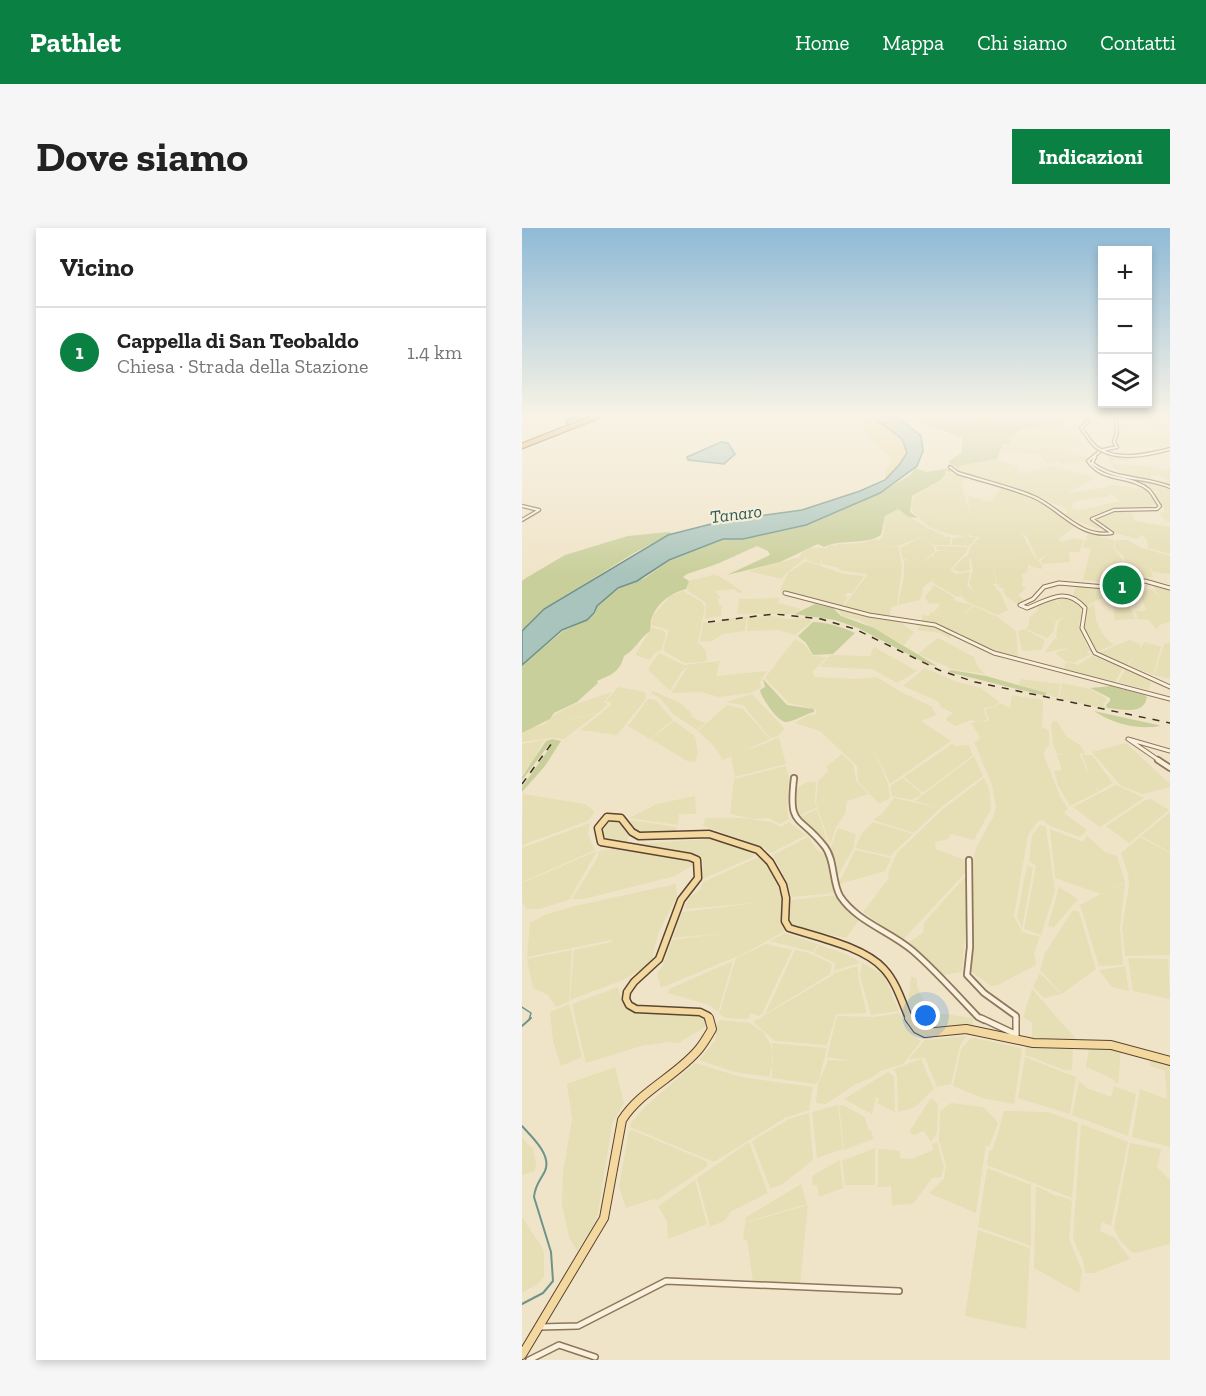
<!DOCTYPE html>
<html lang="it">
<meta charset="utf-8">
<style>
:root{--surface:#fff;--page:#f6f6f6;--text:#222;--muted:#767676;--line:#e0e0e0;--accent:#0b8043}
body{margin:0;font-family:"Zilla Slab",serif;background:var(--page);color:var(--text)}
.controls{position:absolute;right:18px;top:18px;display:grid;overflow:hidden;border-radius:0px;box-shadow:0 3px 9px #0003}
.controls button{width:54px;height:54px;display:grid;place-items:center;padding:0;border:0;border-bottom:2px solid var(--line);background:var(--surface);color:var(--text);font:30px sans-serif}
.you{position:absolute;left:404px;top:788px;width:21px;height:21px;margin:-15px;border:4px solid #fff;border-radius:50%;background:#1a73e8;box-shadow:0 0 0 9px #1a73e833}
.badge{display:grid;place-items:center;width:39px;height:39px;border-radius:50%;background:var(--accent);color:#fff;font-size:20px;font-weight:700}
.pin{position:absolute;translate:-50% -50%;border:3px solid #fff;box-shadow:0 2px 6px #0006}
.list{margin:0;padding:0;list-style:none}
h2{display:flex;justify-content:space-between;align-items:center;height:78px;margin:0;padding:0 24px;font-size:26px}
h2 small{font-size:20px;font-weight:400;color:var(--muted)}
.list li{display:grid;grid-template-columns:39px 1fr auto;gap:18px;align-items:center;box-sizing:border-box;height:90px;padding:0 24px;border-top:2px solid var(--line)}
.list b{display:block;font-size:22px;white-space:nowrap}
.list p{margin:0;font-size:20px;white-space:nowrap;color:var(--muted)}
.list em{font-size:20px;font-style:normal;color:var(--muted)}
.icon{flex:none;width:33px;height:33px;fill:none;stroke:currentColor;stroke-width:2;stroke-linecap:round;stroke-linejoin:round}
.map{position:relative;flex:none;width:648px;height:1132px;overflow:hidden;border-radius:0px}
header{display:flex;align-items:center;gap:36px;box-sizing:border-box;height:84px;padding:0 30px;background:var(--accent);color:#fff}
header strong{font-size:28px}
nav{display:flex;gap:33px;margin-inline-start:auto;font-size:21px}
.intro{display:flex;align-items:center;justify-content:space-between;box-sizing:border-box;height:144px;padding:0 36px}
h1{margin:0;font-size:42px}
.button{padding:15px 27px;border-radius:0px;background:var(--accent);color:#fff;font-size:21px;font-weight:700}
main{display:flex;gap:36px;padding:0 36px}
aside{flex:1;background:var(--surface);border-radius:0px;box-shadow:0 3px 9px #0003}
.map>svg:first-child{display:block}
</style>
<header>
<strong>Pathlet</strong>
<nav><a>Home</a><a>Mappa</a><a>Chi siamo</a><a>Contatti</a></nav>
</header>
<div class="intro"><h1>Dove siamo</h1><a class="button">Indicazioni</a></div>
<main>
<aside>
<h2>Vicino<small></small></h2>
<ul class="list">
<li><span class="badge">1</span><div><b>Cappella di San Teobaldo</b><p>Chiesa · Strada della Stazione</p></div><em>1.4 km</em></li>
</ul>
</aside>
<div class="map">
<svg width="648" height="1132" viewBox="0 0 648 1132">
<rect width="100%" height="100%" fill="#f0e4c8"/>
<!-- farmland -->
<path fill="#e6deb5" fill-rule="evenodd" d="M622 188H648V198L645 199V202L648 203V219H598L594 215 597 204 594 195 605 196 606 204 623 205Z
M539 195 548 201 561 216 547 220 552 227 567 229 562 234 539 236 538 233 525 236 518 227 478 223 487 209 498 202Z
M620 227 604 233 591 232V236L626 238 646 243 648 239V257L644 255V250L638 248 630 247 629 251 607 248 592 241 585 228Z
M475 231 499 240 494 242 500 245 530 238 572 249V251L545 265 582 260 589 256 618 261 619 259 627 264 635 277H630L631 281H593L572 288 567 291 578 298 575 301 544 288 545 281 504 264 474 257 435 244 437 238ZM588 266H590L598 273 558 282 550 281 551 274 588 268Z
M425 243 445 250 439 256 448 286 446 268 469 274 478 260 504 267 523 276 553 298 537 311 539 314 551 310 562 312 557 324H547L548 334 520 336 519 333 525 327 516 332 505 309 500 305 510 325 521 339 519 341 506 337 505 344 499 347 501 352 500 358 505 360 496 367 502 372 494 375 485 369 481 363H484L475 357H481L475 356 470 331 474 356H471L479 366 486 382 476 387 443 373 440 368 435 369 410 354 414 350 401 359 398 372 376 377 382 349V333L386 330 381 331 378 320 402 308 376 318 368 319H376L380 338 375 377 369 380 367 390 321 379 346 346 316 342 318 340 300 336V330L298 337 285 332V329L264 345 260 351 226 343 278 329 279 325 288 320H304L308 316 314 318 315 316 340 315 354 311 357 313 361 308 364 287 376 281 405 300 424 308 416 309H428V317H411L402 311 412 319 413 324 399 334 410 328 414 331 411 327 415 323 443 324 415 322 413 318 446 319 444 324 428 342 433 346 448 344 445 357 452 363 447 355 451 342 449 331H447L448 342 438 344 431 341 442 329H445L449 318 458 309 450 308 447 305V309H455L447 318 430 317V311L443 308 426 306 407 299 389 282 408 287 389 281 390 272 392 268 421 252 425 248Z
M622 252 648 262V293H644L638 286 642 284V278L630 265H637L621 256Z
M608 282 613 293 648 299V326L626 320 625 312 620 307 615 311 592 305 590 301 572 292 590 283Z
M566 306 593 312 591 320 604 336 601 328 592 320 594 312H605L620 320 648 328V346L631 344 627 337 631 349 611 350 603 357 561 352 569 321 560 319 564 312H567L564 311Z
M284 333 322 346 342 348 330 365H325L323 368 326 370 319 379 258 362 266 345Z
M192 347 197 348 221 364 216 365 213 361 193 363 199 370 196 371 197 377H200L199 388 183 391 184 375 165 362 168 361H164L167 353Z
M629 354 648 361V394L637 397 635 402 627 392 616 391 613 383H622L624 381 618 366 624 362 631 361 639 372Z
M412 357 432 369 433 373 451 377 437 389 452 378 473 388 462 401 474 388 494 403 496 431 455 416 436 404 427 410 418 405 395 402 400 394V387L407 388 409 384 423 390 411 384 418 378 415 376 424 374 407 376 403 369Z
M554 357 574 359 572 370 576 359 596 361 565 378 551 368Z
M600 361 604 367 613 391 593 392 589 367Z
M161 363 180 374 183 379 176 414 184 423 185 432 181 434 163 435 143 424 141 421 147 402 129 397 131 388 148 368Z
M531 369 540 381 533 369 550 370 562 380 555 384 562 382 557 395 564 417 571 424 564 422 568 427 551 435 543 433 533 425 544 421 551 428 544 420 522 425 533 410 538 415 534 409 535 400 537 393 545 387 534 393 523 386 534 394 531 404 525 410 504 401 507 396V390L516 382V379Z
M257 370 256 375 279 381 270 386H215L217 371Z
M572 376 574 392 580 405 591 417 574 424 562 398 565 381Z
M315 380 345 388 377 393 392 404 382 417 337 392 320 388Z
M249 388 266 391 284 390 290 393 273 407 256 402 225 403 226 389Z
M225 389 223 403 201 406 190 413 178 414 181 394 193 395 203 391Z
M130 399 142 403 144 406 139 423 134 424 128 432 113 427Z
M502 401 523 412 519 422 500 423 496 403Z
M416 410 452 429 456 439 463 446 430 441 396 426Z
M273 411 282 416 291 428 305 429 290 444 293 449 333 451 355 449 379 464 409 478 414 487 399 493 429 513 368 556 349 515 366 556 368 570 357 576 336 553 335 538 298 503 273 495 284 488 294 486V481L267 475 243 450Z
M607 412 618 416V420L623 414 639 419 631 447 607 437 612 427 605 437 582 429 576 425Z
M648 415V451L632 447 642 416Z
M352 419 395 443 375 455 350 441 298 439 308 427 348 428Z
M137 425 162 437 198 433 194 448 245 443 238 454 240 459 229 465 197 469 179 464 149 465 166 438 160 443 148 463 126 441Z
M570 428 602 439 593 454 542 441 544 434 556 437Z
M403 440 435 454 459 460 477 474 473 478 461 480 465 491 458 495 467 492 463 481 475 478 478 475 488 480 490 467 521 472 520 499 527 503V517L522 524V528L539 570 546 580 542 585 565 602 558 609 528 598 521 592 516 593 506 607 492 688 500 704 518 709 512 725 514 737 476 757 469 758 450 744V639L454 620 471 589 474 579 470 557 452 514 457 512 458 509 449 495 456 494 449 492 433 498 424 492 425 489 431 485 419 479 416 473 381 458Z
M604 440 629 452 627 462 596 454Z
M499 451 538 456 536 470 497 457Z
M540 455 568 461 584 470 585 474 581 475 583 481 537 470Z
M96 459 123 464 124 471 95 507 58 502 88 478 89 475 84 473Z
M131 463 160 476 168 484 171 490 184 495 175 502 151 486 138 470 129 465Z
M90 464 82 474 86 476 76 485 23 496 75 486 42 511 30 510 0 514V506L11 499 21 497 34 486 51 477Z
M230 466 263 501 255 509 248 510 221 477 204 474Z
M126 471 134 472 151 492 128 511 106 498Z
M205 477 221 481 248 511 220 524 257 510 264 536 213 549 209 528 201 532 192 518 176 503Z
M152 493 173 508 176 526 173 534 165 533 129 511Z
M532 493H535L544 508 559 518 563 526 557 525 569 551 560 527H570L591 555 577 563 571 554 576 564 548 578 536 557 532 543 540 542 535 527 546 526H535L531 516 529 496Z
M22 512 11 533 0 547V516Z
M604 515 648 556V559L621 566 599 558 570 524Z
M430 516 434 518 447 517 451 527 401 565 382 549Z
M320 526 332 538 334 553 347 566 325 573 323 586 314 599 308 617 294 575 296 553 306 543 305 538Z
M452 528 461 548 418 580 392 605 351 592 361 585 372 570 416 580 393 573Z
M264 538 267 551 265 580 267 591 258 596 246 590 231 591 208 586 212 551Z
M381 550 398 564 399 567 390 572 370 568 368 558Z
M462 550 467 561 469 581 452 612 429 606 426 611 413 614 414 621 443 632 444 644 381 712 341 684 367 650 366 645 375 625 421 581Z
M285 554H294L293 575 295 579 276 588 273 579 275 560Z
M594 557 622 570 578 599 551 579Z
M1 566 63 576 73 584 66 593 0 617Z
M173 568 174 586H157L156 597 107 590 135 576Z
M629 571 647 582 607 615 584 598 623 572Z
M295 581 307 619H306L276 590Z
M648 584V624L619 608Z
M183 590H218L250 594 259 599 267 594 284 607 249 625 239 618 181 598Z
M87 592 96 593 106 606V616L82 613 79 602 82 595Z
M109 592 155 599 152 605 117 606 108 596Z
M351 594 391 606 368 628 333 620 340 605Z
M68 595 66 606 73 622 0 654V620Z
M518 597 524 599 533 663 519 707 502 701 514 638 507 633 510 607Z
M316 600 334 606 331 621 315 649 309 619Z
M528 601 561 614 565 608 583 624 595 628 603 654 582 665 603 655 598 700 601 737 577 738 558 677 579 666 533 650Z
M286 609 295 622 304 627 313 665 270 669 263 650 251 627Z
M618 609 648 625V727L603 728 600 700 607 658 606 645 599 625Z
M187 611 231 624 233 628 179 652 181 632 177 627 134 622 112 616Z
M91 621 163 631 171 637 153 648 62 671H50L76 629 77 623Z
M333 622 369 630 363 643 318 656 316 652 320 649Z
M75 623 47 672 17 681H5L0 674V655Z
M239 628 251 646 261 672 259 685 263 703 221 726 139 760 135 745 140 739 150 712 204 705 151 710 160 684 245 674 162 681 168 669 178 662 181 654Z
M505 637 511 640 500 700 495 689Z
M443 649 445 651V683L440 744 422 747 387 714 401 705 402 695 406 690Z
M154 656 155 668 136 706 129 735 101 752 48 772 52 722 90 714 89 712 5 729 8 695 25 686 57 677Z
M537 659 556 671 532 699H528L526 697Z
M315 667 337 692 324 710 276 700 269 696 266 686 268 672Z
M551 682 557 684 574 741 540 766 518 742 523 725Z
M263 705 296 716 291 724 248 713Z
M244 716 270 722 240 786 237 788 229 785 226 791 205 790 197 786 214 730Z
M297 717 321 725 335 732 337 735 312 743 313 735 292 725Z
M50 722 47 774 34 779 26 767 11 760 5 731Z
M273 722 287 725 310 736 308 746 243 786Z
M606 730 646 731 648 771 611 763Z
M211 733 196 784 187 777 146 765 147 761Z
M340 735 362 747 377 783 349 787 338 748Z
M336 738V749L345 785 314 786 305 817 253 813 231 794 311 747 312 745Z
M603 738 607 763 590 759 577 742Z
M518 745 539 766 522 770 511 759Z
M389 748 395 751V758L403 775H406L413 784 408 799 404 800 397 794 386 776Z
M96 759 100 774 106 781 115 785 171 786 185 790V798L156 815 147 814 119 818 64 835 50 776Z
M510 761 554 811 510 810V795L501 789Z
M47 776 60 829 39 838 31 813 28 784Z
M377 785 392 808 399 813 381 836 358 843 351 849 332 857 304 876 294 875 296 856 306 832 332 833 305 829 315 788 352 789Z
M415 785 451 790V797L442 796 412 800Z
M199 792 228 795 242 805 249 817 251 834 247 849 212 844 177 832 193 813 195 794Z
M444 808 438 818 429 856 415 859 403 830 387 831 403 812Z
M453 810 498 820 500 822 492 876 460 870 431 858 439 821 448 811Z
M250 815 305 820 297 852 293 856 250 850Z
M504 818 551 819 550 842H542L503 827Z
M582 820 599 823 596 856 589 850 564 839 567 821Z
M503 829 554 849 548 886 496 870Z
M628 830 648 836V919L610 909 618 861 645 871 643 843 628 838Z
M399 831 412 861 393 879 376 884 375 848 372 841Z
M173 835 219 849 291 859 287 882 263 890 192 934 108 899 109 895 125 877Z
M93 839 102 875 90 896 76 985 71 998 55 1023 47 1009 40 977 41 944 50 891 45 856Z
M366 844 372 848 373 884 355 875 357 870H354L350 886 322 871Z
M557 853 565 860 589 869 592 858 614 866 606 908 550 887Z
M409 870 416 876 415 905 409 914 402 903 392 907 387 904Z
M429 875 462 879 476 895 467 919 464 917 454 985 407 965 422 951 424 937 417 913 418 883Z
M316 877 321 921 295 930 290 884Z
M317 877H321L343 889 346 901 350 904 351 911 322 922Z
M482 883 526 884 556 895 550 970 465 937 467 923 471 921Z
M287 885 291 932 259 957 248 960 230 913 267 891Z
M559 896 606 914 589 998 580 994 578 1003 593 1010 608 1031 572 1045H563L561 1032 551 1011Z
M110 902 184 933 186 938 135 972 131 971 104 980 97 959 107 903Z
M0 910 11 921 14 934 13 943 0 947Z
M227 914 246 965 208 984 204 992 188 999 175 950Z
M415 914 422 940 419 949 410 950 391 976 370 977 369 958 356 959V921L378 923V930L390 931 411 922 410 916Z
M608 915 639 921 635 939 648 952V1016L613 1025 609 1024 597 1011 592 1000Z
M353 920V957H323L320 933Z
M318 932 321 960 297 969 295 957 291 958 290 948Z
M465 940 509 957V1018L456 999Z
M173 952 185 996 146 1011 145 993 136 978Z
M279 956 285 976 224 994 223 990Z
M514 958 532 967 548 971 550 974 547 1011 560 1042 557 1065 512 1040Z
M286 977 278 1055 231 1054 225 1012 221 1011 223 995Z
M0 989 21 1021 22 1028V1048L17 1055 0 1065Z
M456 1002 508 1020 504 1101 443 1088Z"/>
<!-- green -->
<path fill="#c9cf9b" d="M397 188 471 190 482 188H555L550 192 498 202 493 206 494 208 487 209 489 216H481L475 231 437 238V241L426 234 440 224V210L393 192Z
M393 240 404 244 428 240 432 244 423 243 424 246 419 252 390 268 388 284 396 290 387 289 376 281 363 288 359 307C342 318 320 310 302 319L296 316 258 334 205 347 248 327 246 323 235 318 195 336 165 346 161 349 167 353 164 361C149 365 136 374 130 389 128 394 129 399 128 403 117 411 114 421 102 428 98 444 89 447 75 453L76 455 55 474 32 485 28 491 0 505V437L41 403 66 392 73 386 75 377 96 361 123 350 147 333 205 310 221 311 284 297 358 265 388 247Z
M146 304 150 305 112 325 22 381 0 403V353L4 350 43 327 106 308Z
M293 376 311 380 319 388 352 400 415 438 405 436 336 400 313 392 272 386Z
M291 394C305 394 320 399 333 405L311 426 291 427 284 415 276 408Z
M429 442 464 448 524 465V468L426 444Z
M241 451 265 477 292 481V484C283 486 273 493 265 494 256 495 239 469 238 462L243 459Z
M589 458 622 467 625 469C622 488 599 481 585 480L584 477 588 473V470L568 460Z
M572 483 636 497 638 498C615 502 592 496 572 483Z
M30 511 39 513 23 538 0 564V559L29 518H26L0 552V549L24 513Z"/>
<!-- sand -->
<path fill="#ecd9a5" d="M334 188C357 188 377 203 385 225L377 237 363 252V243L368 237 367 230 347 209Z"/>
<!-- water -->
<path fill="#a9c4bc" stroke="#6f938a" stroke-width="1.5" d="M349 188H374L399 208 401 223 395 238 358 265 284 297 221 311H201L147 332 115 353 96 360 75 378 72 385 65 392 40 402 0 437V403L22 381 146 307 201 293 280 282 338 263 363 252 377 237 385 225 380 211Z
M199 214 206 215 213 226 202 236 166 232 165 229Z"/>
<g fill="none" stroke-linecap="round" stroke-linejoin="round">
<!-- stream-far1 -->
<path stroke="#6f938a" stroke-width="1.5" d="M0 779 9 785 7 792"/>
<!-- stream -->
<path stroke="#6f938a" stroke-width="2" d="M0 798 9 790
M0 898C10 909 30 927 23 943 18 953 13 957 12 969L29 1024 31 1053 21 1065 0 1076"/>
<!-- minor-far3 casing -->
<g stroke="#8d765c" stroke-width="4.5">
<path id="minor-far3" d="M564 192 565 195 559 200C564 206 568 214 574 219 594 234 626 227 648 221
M581 222 595 219 592 214 595 204 594 188
M573 229 570 235C593 253 622 248 648 259
M428 239 436 245C461 253 488 259 512 269 539 281 558 311 590 305L570 291 592 282 635 281 638 278C634 273 631 266 627 262 608 246 581 255 566 233L577 224
M0 278 17 282
M0 292 17 282"/>
</g>
<!-- minor-far2 casing -->
<g stroke="#8d765c" stroke-width="5">
<path id="minor-far2" d="M648 360 623 353 595 360 537 355 522 359 511 371 498 377 505 380C528 371 544 358 563 380L560 400 573 425 648 459
M263 365 347 387 413 397 472 425 648 471
M638 533 606 511 648 523"/>
</g>
<!-- minor-far1 casing -->
<g stroke="#8d765c" stroke-width="8">
<path id="minor-far1" d="M636 532 648 540
M272 550C266 601 277 585 303 619 313 632 310 654 318 668 335 694 368 703 391 723 414 743 435 767 456 789L462 792
M447 632 448 719 445 747 462 765 494 788V792"/>
</g>
<!-- minor casing -->
<g stroke="#8d765c" stroke-width="8">
<path id="minor" d="M459 790 491 805 495 810
M494 790V808
M17 1099 56 1098 144 1053 377 1063
M7 1132 37 1117 73 1129"/>
</g>
<!-- major-far1 casing -->
<g stroke="#5b4430" stroke-width="9">
<path id="major-far1" d="M187 792 186 788 178 784 114 781 107 777 104 771 105 764 112 754 137 731 159 672 176 650 175 632 168 629 79 614 76 600 85 589 99 590 110 604 117 608 187 606 236 622 248 634 261 657 264 670 263 693 267 700C295 709 343 719 362 741 375 755 380 775 388 792"/>
</g>
<!-- major casing -->
<g stroke="#5b4430" stroke-width="10">
<path id="major" d="M387 790 395 801 403 805 444 801 511 815 589 817 648 833
M0 1127 82 990 100 892C119 862 155 848 177 821 182 815 186 808 190 801L187 790"/>
</g>
<!-- highway casing -->
<g stroke="#5b4430" stroke-width="7">
<path id="highway" d="M47 194 61 188
M0 218 76 188"/>
</g>
<!-- minor-far3 -->
<use href="#minor-far3" stroke="#faf1dc" stroke-width="2"/>
<!-- minor-far2 -->
<use href="#minor-far2" stroke="#faf1dc" stroke-width="3"/>
<!-- minor-far1 -->
<use href="#minor-far1" stroke="#faf1dc" stroke-width="4.5"/>
<!-- minor -->
<use href="#minor" stroke="#faf1dc" stroke-width="5"/>
<!-- major-far1 -->
<use href="#major-far1" stroke="#f3d9a0" stroke-width="6"/>
<!-- major -->
<use href="#major" stroke="#f3d9a0" stroke-width="8"/>
<!-- highway -->
<use href="#highway" stroke="#e0a458" stroke-width="4.5"/>
<!-- rail -->
<path stroke="#3d2e20" stroke-width="1.5" stroke-dasharray="7 7" stroke-linecap="butt" d="M186 394 252 386 299 391 333 401 417 442 453 454 648 495
M0 556 30 515"/>
</g>
<!-- sky -->
<linearGradient id="sky" x2="0" y2="1"><stop stop-color="#8fbad6"/><stop offset="0.54" stop-color="#f8f3e6"/><stop offset="1" stop-color="#f8f3e6" stop-opacity="0"/></linearGradient>
<rect width="648" height="346" fill="url(#sky)"/>
<g text-anchor="middle" dominant-baseline="central" stroke-width="4.5" stroke-linejoin="round" paint-order="stroke">
<!-- far-water labels -->
<g font-size="18" font-style="italic" fill="#2f5d5a" stroke="#f7eed8">
<text transform="translate(214 286) rotate(-7)">Tanaro</text>
</g>
</g>
</svg>
<div class="controls">
<button>+</button>
<button>−</button>
<button><svg class="icon" aria-label="layers" viewBox="0 0 24 24"><path d="M12 4l9 5-9 5-9-5zM3 14l9 5 9-5"/></svg></button>
</div>
<div class="you"></div>
<div class="pin badge" style="left:600px;top:357px">1</div>
</div>
</main>
